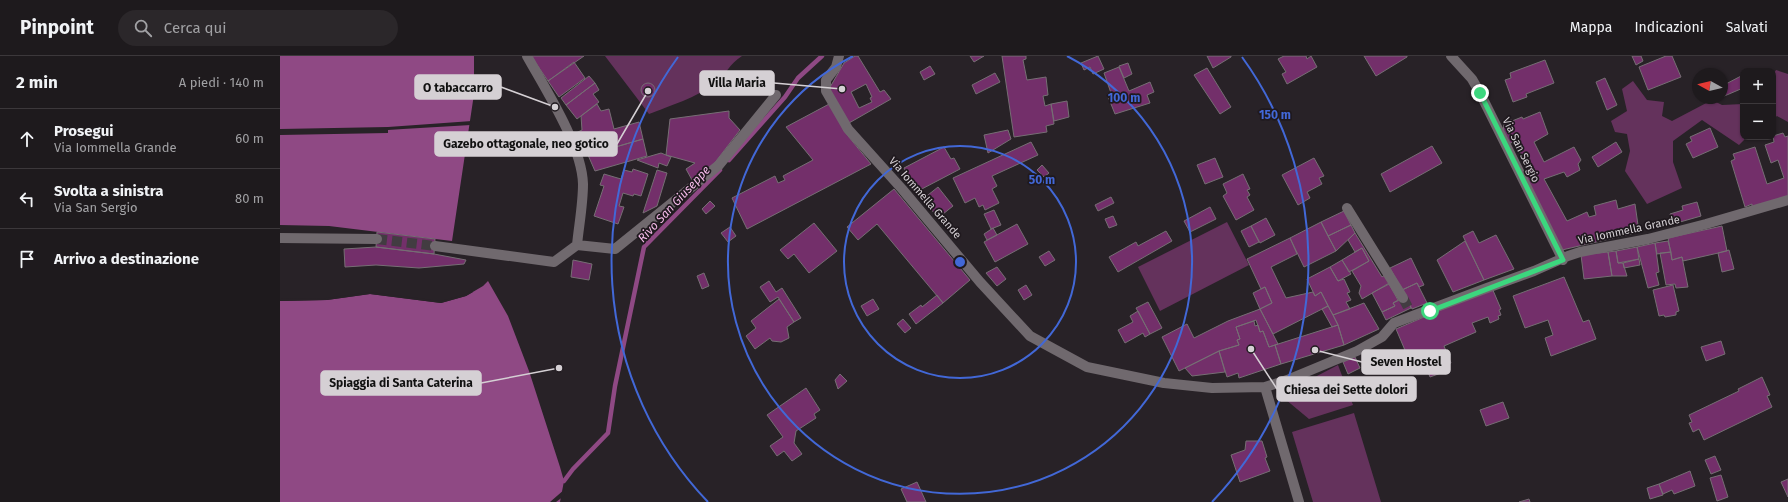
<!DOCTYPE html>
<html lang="it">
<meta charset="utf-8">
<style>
:root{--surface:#1e1a1d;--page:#2b272a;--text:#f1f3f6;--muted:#a1a1a4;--line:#3c383b}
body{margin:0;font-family:"Fira Sans",sans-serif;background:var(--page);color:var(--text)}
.controls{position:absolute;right:12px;top:12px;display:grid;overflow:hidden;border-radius:8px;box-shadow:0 1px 3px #0004}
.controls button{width:36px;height:36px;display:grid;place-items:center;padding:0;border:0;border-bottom:1px solid var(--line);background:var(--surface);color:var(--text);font:20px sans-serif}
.compass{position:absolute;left:1412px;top:12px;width:36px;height:36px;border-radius:50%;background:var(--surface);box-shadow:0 1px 3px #0004;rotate:278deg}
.stop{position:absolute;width:12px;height:12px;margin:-9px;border:3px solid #3cd77e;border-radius:50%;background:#fff}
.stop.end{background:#3cd77e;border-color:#fff;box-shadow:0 1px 4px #0008}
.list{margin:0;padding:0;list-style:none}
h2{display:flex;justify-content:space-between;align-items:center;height:52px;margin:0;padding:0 16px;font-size:17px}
h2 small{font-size:13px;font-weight:400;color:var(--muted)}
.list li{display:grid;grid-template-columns:26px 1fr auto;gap:12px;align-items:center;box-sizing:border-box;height:60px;padding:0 16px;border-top:1px solid var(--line)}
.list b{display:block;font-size:15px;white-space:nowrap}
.list p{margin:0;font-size:13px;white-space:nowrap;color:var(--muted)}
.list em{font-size:13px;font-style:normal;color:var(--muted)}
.icon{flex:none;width:22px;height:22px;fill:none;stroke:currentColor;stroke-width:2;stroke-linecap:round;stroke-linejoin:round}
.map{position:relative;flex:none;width:1508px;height:446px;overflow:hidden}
header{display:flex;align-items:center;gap:24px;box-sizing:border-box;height:56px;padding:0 20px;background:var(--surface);border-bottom:1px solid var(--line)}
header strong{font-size:19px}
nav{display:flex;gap:22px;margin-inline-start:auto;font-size:14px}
.search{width:280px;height:36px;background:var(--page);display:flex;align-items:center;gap:10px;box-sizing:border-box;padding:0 14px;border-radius:22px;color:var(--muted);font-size:15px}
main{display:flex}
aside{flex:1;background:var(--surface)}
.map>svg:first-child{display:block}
</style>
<header>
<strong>Pinpoint</strong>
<div class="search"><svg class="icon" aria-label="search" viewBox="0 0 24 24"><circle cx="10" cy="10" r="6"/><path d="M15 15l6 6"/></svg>Cerca qui</div>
<nav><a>Mappa</a><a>Indicazioni</a><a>Salvati</a></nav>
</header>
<main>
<aside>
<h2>2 min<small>A piedi · 140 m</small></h2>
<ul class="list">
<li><svg class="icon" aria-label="ahead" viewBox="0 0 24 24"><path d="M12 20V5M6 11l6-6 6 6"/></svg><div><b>Prosegui</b><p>Via Iommella Grande</p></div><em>60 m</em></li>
<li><svg class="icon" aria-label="left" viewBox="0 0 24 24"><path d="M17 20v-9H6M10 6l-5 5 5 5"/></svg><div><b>Svolta a sinistra</b><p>Via San Sergio</p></div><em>80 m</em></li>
<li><svg class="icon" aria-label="arrive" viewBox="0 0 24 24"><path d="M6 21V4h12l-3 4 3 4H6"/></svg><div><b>Arrivo a destinazione</b></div></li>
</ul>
</aside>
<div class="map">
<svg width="1508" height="446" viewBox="0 0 1508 446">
<rect width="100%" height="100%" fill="#282227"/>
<!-- green -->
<path fill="#64325c" d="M325 0H462C450 7 445 20 434 28 420 40 387 51 369 58Z
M1496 14 1508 18V66L1497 60 1493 63V19Z
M1353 25 1367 44 1384 46 1382 60 1392 65 1432 44 1442 49 1463 48V81H1467L1459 89 1422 64 1393 85V106L1402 132 1367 148 1345 115 1350 95 1347 78 1335 76 1331 65 1347 55 1342 33Z
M947 166 969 209 880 255 858 211Z
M1058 309 1073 349 1029 363 1005 343 1012 333Z
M1074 357 1101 446H1033L1012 376Z"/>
<!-- water -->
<path fill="#8f4984" d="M0 0H194V38L172 185 49 170 0 169Z
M208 225 228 260 249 315 280 411 284 425 280 446H0V245L47 244 90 238 161 247 186 240 203 230Z"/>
<!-- pier -->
<path fill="#282227" d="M192 65 191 69 123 73 108 74V77L0 79V73L108 71Z
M193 234V236L186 240 161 247 90 238 47 244 0 245V243L46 242 90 236 161 245 186 238Z
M285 433 284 440 276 446H270Z"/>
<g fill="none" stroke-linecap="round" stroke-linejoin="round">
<!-- stream -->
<path stroke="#8f4984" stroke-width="4.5" d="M449 104 505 41 518 22 542 0
M284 425 293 413 328 377 335 330 364 191 440 114"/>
</g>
<!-- building -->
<path fill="#732f6a" stroke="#766e74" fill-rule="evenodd" d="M251 0H304L268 25Z
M575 0H578L600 36 604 34 611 43 569 67 549 33 564 7ZM586 28 592 41 590 42 592 46 579 52 571 36Z
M690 0H704L694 6Z
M722 0H746V3L743 4 747 24 766 21 768 39 763 40 765 50 771 48 774 68 766 70 767 76 734 81Z
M818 0 824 13 813 18 810 11 804 14 801 7Z
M927 0H951V1L933 12Z
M1004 0H1026L1027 3 1031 0 1037 11 1007 28 1002 18 1006 16 998 3Z
M1084 0H1127V1L1096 20Z
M1352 0H1361L1363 5 1356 9Z
M1386 0H1392L1401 21 1368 34 1359 11Z
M1265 4 1274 27 1246 38 1247 41 1233 46 1225 24 1231 22 1230 17Z
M294 6 305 22 279 41 268 25Z
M848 7 852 18 844 22 839 10Z
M650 10 655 18 644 24 640 16Z
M839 11 849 35 870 26 874 36 867 39 870 47 835 58 827 38 831 37 824 17Z
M927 12 951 51 940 58 914 19Z
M715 17 720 26 696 38 692 29Z
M1463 19V32L1442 41V30Z
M309 20 315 27 286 49 281 42Z
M1325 22 1337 49 1327 54 1316 26Z
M315 27 319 34 313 38 319 46 297 63 286 49Z
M361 34a7 7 0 1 1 14 0a7 7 0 1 1-14 0Z
M787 45 789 61 774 65 771 48Z
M551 47 564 75 591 108 467 173 452 142 495 120 498 127 505 124 503 120 533 104 506 71Z
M317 48 321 55 329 53 334 73 359 66 363 83 308 99 303 83 298 85 296 77 302 74 301 60Z
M449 55V62L460 74 430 113 412 124 406 113 415 107 386 99 390 63Z
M1260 56 1268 78 1254 86 1264 106 1294 91 1301 104 1298 108 1300 114 1287 121 1284 116 1264 123 1287 165 1307 156 1309 161 1316 159 1314 150 1336 144 1338 153 1355 148 1359 176 1282 194 1243 121 1251 117 1234 86 1227 88 1223 78 1224 66 1231 63 1232 65 1242 61 1243 63Z
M1430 72 1438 91 1413 102 1406 88 1412 85 1410 81Z
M728 74 731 83 708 97 704 79Z
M1503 77 1505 81 1508 80V140L1472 151V148L1465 151 1451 105 1455 103 1453 98 1475 91 1487 128 1504 122 1498 104 1491 107 1485 89 1494 86 1493 80Z
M363 83 367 100 315 115 308 99Z
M751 86 758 99 712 120 717 130 712 133 719 147 705 154 703 149 699 151 695 142 685 147 673 122Z
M1336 86 1342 96 1318 111 1312 101Z
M1152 90 1162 107 1110 136 1101 118Z
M664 91 671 103 674 102 680 113 636 136 624 112Z
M381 97 391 101 387 110 379 107 378 112 357 104Z
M935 102 943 121 925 128 917 109Z
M1034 102 1044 120 1039 122 1042 128 1027 136 1030 142 1018 149 1002 119Z
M762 109 769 117 764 121 757 114Z
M353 113 368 118 361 140 354 138 353 140 343 137 339 150 344 151 338 168 314 160 324 130 320 129 324 118 341 123 344 114 352 116Z
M377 114 387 117 377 150 363 157Z
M963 118 970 133 967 134 970 139 967 141 974 154 956 164 943 140 947 137 943 128Z
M658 131 673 150 658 162 643 143Z
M614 133 690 224 663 247 597 168 578 184 567 171Z
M831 141 834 147 818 155 815 149Z
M430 145 435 150 426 158 422 153Z
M1417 146 1421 160 1393 168 1390 158 1403 154 1402 150Z
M930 151 936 163 910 176 904 165Z
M714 154 721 169 711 173 704 158Z
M1064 155 1071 169 1048 180 1041 166Z
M833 160 837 169 829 172 825 163Z
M986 162 995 179 980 187 971 170Z
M1041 166 1056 195 1024 211 1010 182Z
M534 167 557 195 529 217 514 198 508 203 500 194Z
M737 168 748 188 715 206 704 186Z
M1071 169 1075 177 1056 195 1048 180Z
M971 170 979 186 969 191 961 175Z
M1442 170 1447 195 1403 205 1402 201 1392 204 1388 182Z
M450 171 456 180 448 186 441 177Z
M713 172 717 179 707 184 704 178Z
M886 175 892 185 838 216 829 201 856 186 858 190Z
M1193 175 1199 187 1216 179 1234 213 1204 224 1183 180Z
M97 176 155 183 154 198 96 191Z
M1075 177 1102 221 1106 218 1111 226 1082 243 1079 237 1081 230 1072 215 1089 205 1082 192 1075 196 1068 184Z
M1010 182 1017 198 991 211 1006 242 1033 236 1035 240 1041 236 1048 250 993 278 980 253 992 247 985 231 981 233 967 203Z
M1185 185 1204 224 1173 236 1157 204Z
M1388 185 1391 196 1377 198 1375 187Z
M1375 187 1379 216 1376 217 1379 229 1368 232 1357 191Z
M96 191 154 198 186 204 184 208 139 212 96 209 65 211 64 193Z
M1357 191 1359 203 1338 207 1336 195Z
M1082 192 1089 205 1069 216 1062 204Z
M1449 194 1454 213 1442 216 1438 197Z
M769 195 775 204 765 210 759 201Z
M1336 195 1338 207H1343L1347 220H1332L1328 196Z
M1328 196 1332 220 1304 223 1301 199Z
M1391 196 1392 204 1402 201 1408 231 1396 232 1395 228 1386 229 1380 197Z
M1131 202 1144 229 1139 231 1137 227 1122 234 1110 212Z
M1359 203 1360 209 1344 212 1343 207Z
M293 204 312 208 309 224 291 221Z
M1062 204 1071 218 1058 225 1050 211Z
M717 211 726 223 717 230 706 217Z
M1050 211 1058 225 1064 223 1070 236 1067 237 1071 244 1066 246 1070 253 1053 259 1041 236 1035 240 1027 223Z
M424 217 429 230 422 233 417 220Z
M1284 221 1303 266 1309 264 1316 283 1271 300 1265 282 1273 279 1268 264 1245 272 1233 240Z
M489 225 496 236 502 232 521 262 514 266 498 241 490 246 480 231Z
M1137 227 1147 247 1132 253 1122 234Z
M1109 228 1118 244 1113 247 1115 250 1102 256 1092 237Z
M746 229 752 239 744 244 738 234Z
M1393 229 1399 255 1396 256V259L1385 261 1384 259 1379 260 1373 234Z
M985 231 992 247 980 253 973 237Z
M1212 232 1221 253 1219 254 1221 259 1218 260 1219 263 1210 267 1208 261 1192 267 1196 276 1164 290 1171 307 1159 312 1161 317 1150 321 1142 301 1130 306 1116 273Z
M657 239 663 247 636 268 629 258 641 249 642 251Z
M1126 241 1131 252 1106 264 1102 256 1115 250 1113 247Z
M499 243 514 266 507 271 509 282 501 286 492 285 490 282 475 293 466 280 476 272 471 265Z
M593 243 599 253 587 260 581 250Z
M868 246 882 272 870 278 856 252Z
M1084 247 1099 273 1064 289 1058 269 1053 259Z
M1048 250 1053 259 1058 269 1052 271 1042 253Z
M980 253 998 288 989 291 983 275 980 276 976 264 956 271 960 283 957 284 959 289 939 295 899 315 882 281 907 268 914 282 948 265Z
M858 255 870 278 865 281 863 277 845 287 838 274 853 266 850 260Z
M623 263 631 272 625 277 617 268Z
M974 265 975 270 978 269 980 276 983 275 989 291 995 289 1001 308 959 322 958 317 947 321 939 295 959 289 957 284 960 283 956 271Z
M1058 269 1064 289 1001 308 995 289Z
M1441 285 1445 298 1426 305 1421 291Z
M939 295 945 316 912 320 905 312Z
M1075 301 1080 312 1068 318 1063 306Z
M560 318 567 325 558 333 555 324Z
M1482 321 1490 339 1487 340 1492 351 1424 384 1419 373 1413 376 1409 367 1412 366 1409 359 1459 335 1458 333Z
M526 332 540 354 534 358 536 362 516 375 514 387 522 398 512 405 504 395 497 400 490 390 503 381 487 359Z
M1223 346 1229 362 1206 370 1200 354Z
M966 385H982L987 401 985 402 990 415 960 426 951 399 965 394Z
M1435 400 1441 414 1431 418 1425 404Z
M1410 415 1415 430 1394 438 1392 434 1383 438 1379 428Z
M1441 419 1448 441 1437 445 1430 422Z
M1508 423V441L1501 426Z
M637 426 646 446H627L621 433Z
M1379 428 1383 439 1370 443 1367 432Z
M1249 443 1250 446H1239Z"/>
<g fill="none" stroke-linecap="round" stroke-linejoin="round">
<!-- minor-tunnel -->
<path stroke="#423c41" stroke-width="10" stroke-dasharray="10 5" stroke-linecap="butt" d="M97 183 155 190
M1123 242 1129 253"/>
<!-- minor -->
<path stroke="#70696e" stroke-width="10" d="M247 0C266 34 302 90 303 128 303 148 299 169 297 189
M559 0 556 11 546 24V35L568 73 622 133 700 226 750 280 807 311 884 327 932 332 985 331 1007 324 1077 295 1102 281 1114 267 1207 232 1254 215 1288 200 1300 196 1368 183 1426 168 1508 144
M1171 0 1192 23 1200 37 1283 204
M1067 152 1123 242
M0 182 97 183
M297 189 335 193 439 109 496 39
M155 190 274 206 297 189
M985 331 1019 446"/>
</g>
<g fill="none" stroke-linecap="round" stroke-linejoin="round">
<!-- route -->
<path stroke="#3cd77e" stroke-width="5" d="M1150 255 1283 204 1200 37"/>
</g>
<!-- distance rings -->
<g fill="none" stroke="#4268d7" stroke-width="2">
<circle cx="680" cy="206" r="116"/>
<path d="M787 0A232 232 0 1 1 573 0"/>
<path d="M428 446A348 348 0 0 1 398 1M962 1A348 348 0 0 1 932 446"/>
</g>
<g text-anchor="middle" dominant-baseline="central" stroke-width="3.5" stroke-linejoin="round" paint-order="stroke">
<!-- street labels -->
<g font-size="11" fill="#d5d0d4" stroke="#1f191e">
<text transform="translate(1241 94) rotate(64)">Via San Sergio</text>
<text transform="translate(645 142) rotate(49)">Via Iommella Grande</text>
<text transform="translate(1349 174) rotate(-12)">Via Iommella Grande</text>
</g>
<!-- water labels -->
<g font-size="12" font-style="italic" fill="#f7bceb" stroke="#1f191e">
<text transform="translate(394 148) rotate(-47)">Rivo San Giuseppe</text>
</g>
</g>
<circle cx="680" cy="206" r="6" fill="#4268d7" stroke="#1f191e" stroke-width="2"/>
<g font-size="12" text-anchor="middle" font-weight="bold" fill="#4268d7" stroke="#1f191e" stroke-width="3.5" stroke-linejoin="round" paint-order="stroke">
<text x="844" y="46">100 m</text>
<text x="995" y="63">150 m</text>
<text x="762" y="128">50 m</text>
</g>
<!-- callouts -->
<path fill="none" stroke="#d5d0d4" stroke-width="1.5" d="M562 33L494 27M275 51L221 31M368 35L337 88M1035 294L1082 306M279 312L201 327M971 293L997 333"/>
<g fill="#d5d0d4" stroke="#1f191e" stroke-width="1.5">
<circle cx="562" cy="33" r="4"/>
<circle cx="275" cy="51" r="4"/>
<circle cx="368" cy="35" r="4"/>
<circle cx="1035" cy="294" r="4"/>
<circle cx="279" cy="312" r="4"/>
<circle cx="971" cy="293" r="4"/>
</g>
<g fill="#d5d0d4" stroke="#d5d0d4" stroke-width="1.5">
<rect x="420" y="15" width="74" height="24" rx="4"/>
<rect x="135" y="19" width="86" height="24" rx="4"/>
<rect x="155" y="76" width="182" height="24" rx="4"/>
<rect x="1082" y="294" width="88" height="24" rx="4"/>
<rect x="41" y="315" width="160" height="24" rx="4"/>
<rect x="997" y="321" width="139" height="24" rx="4"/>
</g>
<g font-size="12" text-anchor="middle" font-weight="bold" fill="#111">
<text x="457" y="31">Villa Maria</text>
<text x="178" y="36">O tabaccarro</text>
<text x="246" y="92">Gazebo ottagonale, neo gotico</text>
<text x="1126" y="310">Seven Hostel</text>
<text x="121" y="331">Spiaggia di Santa Caterina</text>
<text x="1066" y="338">Chiesa dei Sette dolori</text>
</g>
</svg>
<div class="controls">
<button>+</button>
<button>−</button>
</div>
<svg class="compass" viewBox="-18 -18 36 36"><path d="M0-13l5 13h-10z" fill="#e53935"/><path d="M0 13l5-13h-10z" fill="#a1a1a4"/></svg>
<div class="stop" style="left:1150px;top:255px"></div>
<div class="stop end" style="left:1200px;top:37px"></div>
</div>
</main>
